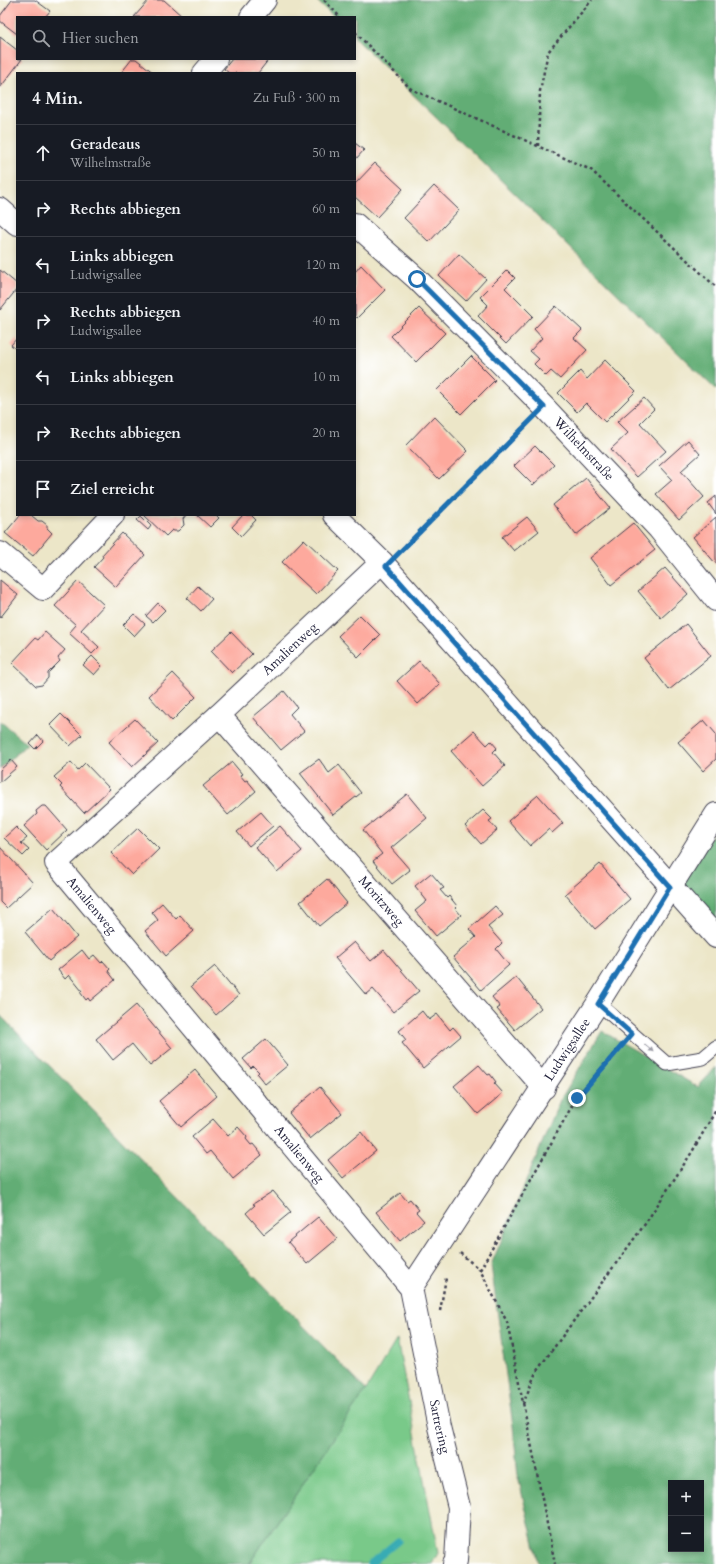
<!DOCTYPE html>
<html lang="de">
<meta charset="utf-8">
<style>
:root{--surface:#171b24;--page:#242831;--text:#f1f3f6;--muted:#9ea1a6;--line:#363941}
body{margin:0;font-family:Cardo,serif;background:var(--page);color:var(--text)}
.controls{position:absolute;right:12px;bottom:12px;display:grid;overflow:hidden;border-radius:0px;box-shadow:0 2px 6px #0003}
.controls button{width:36px;height:36px;display:grid;place-items:center;padding:0;border:0;border-bottom:1px solid var(--line);background:var(--surface);color:var(--text);font:20px sans-serif}
.stop{position:absolute;width:12px;height:12px;margin:-9px;border:3px solid #1f6fb2;border-radius:50%;background:#fff}
.stop.end{background:#1f6fb2;border-color:#fff;box-shadow:0 1px 4px #0008}
.list{margin:0;padding:0;list-style:none}
h2{display:flex;justify-content:space-between;align-items:center;height:52px;margin:0;padding:0 16px;font-size:17px}
h2 small{font-size:13px;font-weight:400;color:var(--muted)}
.list li{display:grid;grid-template-columns:26px 1fr auto;gap:12px;align-items:center;box-sizing:border-box;height:56px;padding:0 16px;border-top:1px solid var(--line)}
.list b{display:block;font-size:15px;white-space:nowrap}
.list p{margin:0;font-size:13px;white-space:nowrap;color:var(--muted)}
.list em{font-size:13px;font-style:normal;color:var(--muted)}
.icon{flex:none;width:22px;height:22px;fill:none;stroke:currentColor;stroke-width:2;stroke-linecap:round;stroke-linejoin:round}
.map{position:relative;flex:none;width:716px;height:1564px;overflow:hidden}
.search{position:absolute;background:var(--surface);box-shadow:0 2px 6px #0003;left:16px;top:16px;width:340px;height:44px;display:flex;align-items:center;gap:10px;box-sizing:border-box;padding:0 14px;border-radius:0px;color:var(--muted);font-size:15px}
.panel{position:absolute;background:var(--surface);box-shadow:0 2px 6px #0003;left:16px;top:72px;width:340px;height:444px;border-radius:0px}
.map>svg:first-child{display:block}
</style>
<div class="map">
<svg width="716" height="1564" viewBox="0 0 716 1564">
<rect width="100%" height="100%" fill="#fff"/>
<filter id="ink" filterUnits="userSpaceOnUse"><feTurbulence type="fractalNoise" baseFrequency=".025" numOctaves="2"/><feDisplacementMap in="SourceGraphic" scale="8" xChannelSelector="R" yChannelSelector="G"/><feConvolveMatrix kernelMatrix="1 2 1 2 8 2 1 2 1" color-interpolation-filters="sRGB"/></filter>
<filter id="wash" filterUnits="userSpaceOnUse"><feTurbulence type="fractalNoise" baseFrequency=".012" numOctaves="4" result="noise"/><feDisplacementMap in="SourceGraphic" scale="16" xChannelSelector="R" yChannelSelector="G"/><feGaussianBlur stdDeviation="0.9" result="paint"/><feColorMatrix in="noise" values="0 0 0 0 0 0 0 0 0 0 0 0 0 0 0 0 0 1.4 0 .05"/><feComposite in="paint" operator="in"/></filter>
<g filter="url(#wash)">
<rect width="100%" height="100%" fill="#ece6c8"/>
<!-- green -->
<path fill="#79c989" stroke="#4e7662" d="M397 1339 438 1553 432 1564H249L366 1390Z"/>
<!-- forest -->
<path fill="#62ad75" stroke="#426858" fill-rule="evenodd" d="M316 0H716V390L355 38V17H334Z
M0 721 27 744 0 769Z
M716 831V931L670 887Z
M0 1015 366 1390 249 1564H0Z
M602 1031 698 1087 716 1067V1564H539L518 1477 513 1426 491 1265 560 1100ZM671 1483H701V1549H671Z"/>
<g fill="none" stroke-linecap="round" stroke-linejoin="round">
<!-- stream -->
<path stroke="#39abb4" stroke-width="7" d="M370 1564 398 1541"/>
</g>
<g id="blocks">
<!-- building -->
<path fill="#fda99d" d="M12 0H35L50 11 45 17H17V34L0 21V16Z
M149 0H164L183 17H134Z
M0 37 17 50V59H22L0 88Z
M132 59H136L154 73H121Z
M232 59H269L258 73H229L224 69Z
M355 143 364 150 355 160Z
M375 163 403 189 377 217 355 197V184Z
M434 186 459 210 429 242 404 218Z
M459 254 486 279 466 301 439 276Z
M361 265 385 290 357 318 355 316V272Z
M0 270 17 284V289L0 310Z
M507 270 515 278 505 288 533 316 506 344 478 316 488 305 480 297Z
M556 306 582 330 574 338 587 350 560 379 551 371 546 376 534 364 539 359 530 351 542 338 534 329Z
M419 308 445 333 416 362 391 336Z
M17 338V350L11 345Z
M471 356 495 380 461 414 437 390Z
M605 360 636 391 605 422 586 403 577 412 558 393 580 371 587 379Z
M644 398 654 409 640 423 666 451 637 477 611 449 628 433 617 422Z
M434 416 468 451 439 479 406 445Z
M688 440 700 454 681 471 704 497 679 520 656 494 672 480 659 466Z
M535 446 554 465 533 485 514 466Z
M586 478 610 508 576 535 553 505Z
M716 496V514L708 503Z
M20 515H31L38 521H42L47 525V528L52 533 33 556 5 533Z
M144 515H186L183 519 184 525 178 531H174L172 530 166 536Z
M197 515H216L219 518 210 527Z
M243 515H251L256 520 241 536 232 527Z
M141 516 151 526 148 530 137 520Z
M527 517 539 531 514 551 502 537Z
M716 517V564L693 537Z
M633 523 655 550 611 585 590 558Z
M122 533 145 555 116 587 94 567 103 557 102 555Z
M304 539 338 571 316 594 282 562Z
M665 568 688 594 661 618 638 591Z
M0 580 18 595 0 618Z
M78 581 104 605 81 630 99 647 92 654 69 633 76 625 55 606Z
M198 586 212 599 201 611 187 598Z
M158 603 165 610 153 622 146 616Z
M134 614 145 624 134 636 123 625Z
M360 615 380 635 358 657 338 636Z
M686 624 711 656 669 690 644 658Z
M45 632 65 650 58 658 60 661 48 673V678L42 685 36 686 12 663 35 638 38 640Z
M231 632 252 654 232 673 211 651Z
M92 656 102 666 94 675 83 665Z
M419 661 440 684 418 704 397 681Z
M173 673 196 697 172 721 149 696Z
M284 691 297 707 290 714 304 731 281 750 253 717Z
M61 714 82 735 70 746 50 725Z
M135 719 158 743 132 767 109 742Z
M704 720 716 734V759L703 771 678 742Z
M474 731 487 745 491 741 497 748 493 752 505 766 482 786 451 751Z
M38 735 43 741 35 749 30 744Z
M319 759 329 773 339 765 361 793 333 815 300 773Z
M11 760 17 767 0 782V770Z
M71 762 78 770 85 763 110 789 84 813 60 787 62 785 54 777Z
M232 762 242 774 240 775 245 781 247 780 256 791 228 815 203 786Z
M407 794 427 818 391 848 410 870 392 884 373 861 382 854 363 830Z
M538 795 563 823 552 833 549 829 530 846 508 821Z
M42 806H46L67 830 46 850 24 826 37 814 36 811Z
M483 810 492 819 489 821 497 830 481 844 465 826Z
M261 812 273 826 249 846 237 832Z
M280 826 302 851 277 872 255 847Z
M16 827 27 838 21 843 29 850 23 856 4 838Z
M138 828 159 849 132 875 111 853Z
M0 847 33 883 6 908 0 902Z
M600 864 630 899 595 929 565 894Z
M431 873 444 888 440 890 447 898 449 896 457 906 455 908 461 915 436 936 415 911 427 901 415 886Z
M327 879 347 903 319 926 300 902Z
M162 903 176 919 180 915 194 931 166 956 145 931 158 920 152 912Z
M495 906 503 915 488 927 502 943 496 949 509 965 481 990 453 957 476 937 469 929Z
M53 908 77 937 49 961 25 932Z
M354 942 371 961 384 950 419 991 393 1012 373 989 366 995 335 958Z
M82 950 89 959 94 955 101 963 103 961 110 969 108 971 115 980 90 1001 88 998 86 1000 80 992 82 991 69 975 65 979 58 970Z
M215 966 239 995 216 1015 191 986Z
M516 977 541 1008 515 1030 497 1009 500 1007 492 997Z
M136 1005 172 1048 150 1066 132 1044 113 1060 96 1039Z
M422 1011 429 1020 437 1014 450 1030 453 1027 461 1036 423 1068 402 1043 406 1040 399 1031Z
M266 1039 288 1065 265 1084 257 1074 259 1072 253 1066 251 1068 243 1059Z
M479 1065 488 1075 490 1074 496 1082 494 1083 503 1093 478 1114 454 1086Z
M195 1070 217 1096 181 1127 159 1101Z
M320 1087 342 1113 310 1139 289 1113Z
M213 1119 228 1136 238 1127 247 1137 246 1139 251 1145 253 1144 262 1155 233 1179 210 1151 206 1154 192 1137Z
M361 1132 376 1151 343 1178 328 1160Z
M273 1191 291 1212 264 1234 246 1213 255 1205 253 1204Z
M400 1193 407 1201 410 1199 419 1210 416 1212 424 1221 400 1241 376 1212Z
M318 1217 337 1239 307 1264 288 1242Z"/>
</g>
</g>
<g filter="url(#ink)">
<use href="#blocks" fill-opacity="0" stroke="#403f50" stroke-width="1"/>
<g fill="none" stroke-linecap="round" stroke-linejoin="round">
<!-- lane casing -->
<g stroke="#403f50" stroke-width="15">
<path id="lane" d="M598 1003 667 1064 703 1058 716 1047"/>
</g>
<!-- street casing -->
<g stroke="#403f50" stroke-width="24">
<g id="street">
<path d="M251 17 265 0"/>
<path d="M204 73 216 59"/>
<path d="M0 209 17 224"/>
<path id="s1" d="M355 224 417 279 544 407 659 529 716 600"/>
<path d="M334 515 382 562 716 937"/>
<path d="M0 553 43 589 113 515"/>
<path id="s2" d="M382 562 219 715 56 863 411 1288 439 1427 459 1507 456 1561 454 1564"/>
<path id="s3" d="M219 715 544 1088"/>
<path id="s4" d="M411 1288 598 1003 716 814"/>
</g>
</g>
<!-- path -->
<path stroke="#403f50" stroke-width="2.5" stroke-dasharray="3 3" stroke-linecap="butt" d="M324 0 340 17
M355 32 411 89 591 170 716 287
M538 146 540 91 548 52 592 0
M402 550 528 423
M460 1253 480 1270 507 1322 555 1564
M480 1270 577 1097 620 1048
M440 1311 446 1278
M523 1404 536 1372 645 1224 692 1152 716 1110"/>
<!-- lane -->
<use href="#lane" stroke="#fff" stroke-width="13"/>
<!-- street -->
<use href="#street" stroke="#fff" stroke-width="22"/>
</g>
<!-- one-way arrows -->
<defs><path id="oneway-solid" d="M-6-.8H1V-3.2L6.5 0L1 3.2V.8H-6Z"/></defs>
<use fill="#9c9ca7" href="#oneway-solid" transform="translate(649 1048) rotate(40)"/>
</g>
<g fill="none" stroke-linecap="round" stroke-linejoin="round" filter="url(#ink)">
<!-- route -->
<path stroke="#1f6fb2" stroke-width="5" d="M417 279 544 407 386 566 670 887 598 1004 632 1034 577 1098"/>
</g>
<g text-anchor="middle" dominant-baseline="central" stroke-width="3.5" stroke-linejoin="round" paint-order="stroke">
<!-- street labels -->
<g font-size="13" fill="#22223b" stroke="#fff">
<text stroke="none"><textPath href="#s1" startOffset="321">Wilhelmstraße</textPath></text>
<text transform="translate(290 649) rotate(-43)">Amalienweg</text>
<text stroke="none"><textPath href="#s3" startOffset="247">Moritzweg</textPath></text>
<text stroke="none"><textPath href="#s2" startOffset="499">Amalienweg</textPath></text>
<text stroke="none"><textPath href="#s4" startOffset="285">Ludwigsallee</textPath></text>
<text stroke="none"><textPath href="#s2" startOffset="823">Amalienweg</textPath></text>
<text stroke="none"><textPath href="#s2" startOffset="1139">Sartrering</textPath></text>
</g>
</g>
</svg>
<div class="controls">
<button>+</button>
<button>−</button>
</div>
<div class="stop" style="left:417px;top:279px"></div>
<div class="stop end" style="left:577px;top:1098px"></div>
<div class="search"><svg class="icon" aria-label="search" viewBox="0 0 24 24"><circle cx="10" cy="10" r="6"/><path d="M15 15l6 6"/></svg>Hier suchen</div>
<section class="panel">
<h2>4 Min.<small>Zu Fuß · 300 m</small></h2>
<ul class="list">
<li><svg class="icon" aria-label="ahead" viewBox="0 0 24 24"><path d="M12 20V5M6 11l6-6 6 6"/></svg><div><b>Geradeaus</b><p>Wilhelmstraße</p></div><em>50 m</em></li>
<li><svg class="icon" aria-label="right" viewBox="0 0 24 24"><path d="M7 20v-9h11M14 6l5 5-5 5"/></svg><div><b>Rechts abbiegen</b></div><em>60 m</em></li>
<li><svg class="icon" aria-label="left" viewBox="0 0 24 24"><path d="M17 20v-9H6M10 6l-5 5 5 5"/></svg><div><b>Links abbiegen</b><p>Ludwigsallee</p></div><em>120 m</em></li>
<li><svg class="icon" aria-label="right" viewBox="0 0 24 24"><path d="M7 20v-9h11M14 6l5 5-5 5"/></svg><div><b>Rechts abbiegen</b><p>Ludwigsallee</p></div><em>40 m</em></li>
<li><svg class="icon" aria-label="left" viewBox="0 0 24 24"><path d="M17 20v-9H6M10 6l-5 5 5 5"/></svg><div><b>Links abbiegen</b></div><em>10 m</em></li>
<li><svg class="icon" aria-label="right" viewBox="0 0 24 24"><path d="M7 20v-9h11M14 6l5 5-5 5"/></svg><div><b>Rechts abbiegen</b></div><em>20 m</em></li>
<li><svg class="icon" aria-label="arrive" viewBox="0 0 24 24"><path d="M6 21V4h12l-3 4 3 4H6"/></svg><div><b>Ziel erreicht</b></div></li>
</ul>
</section>
</div>
